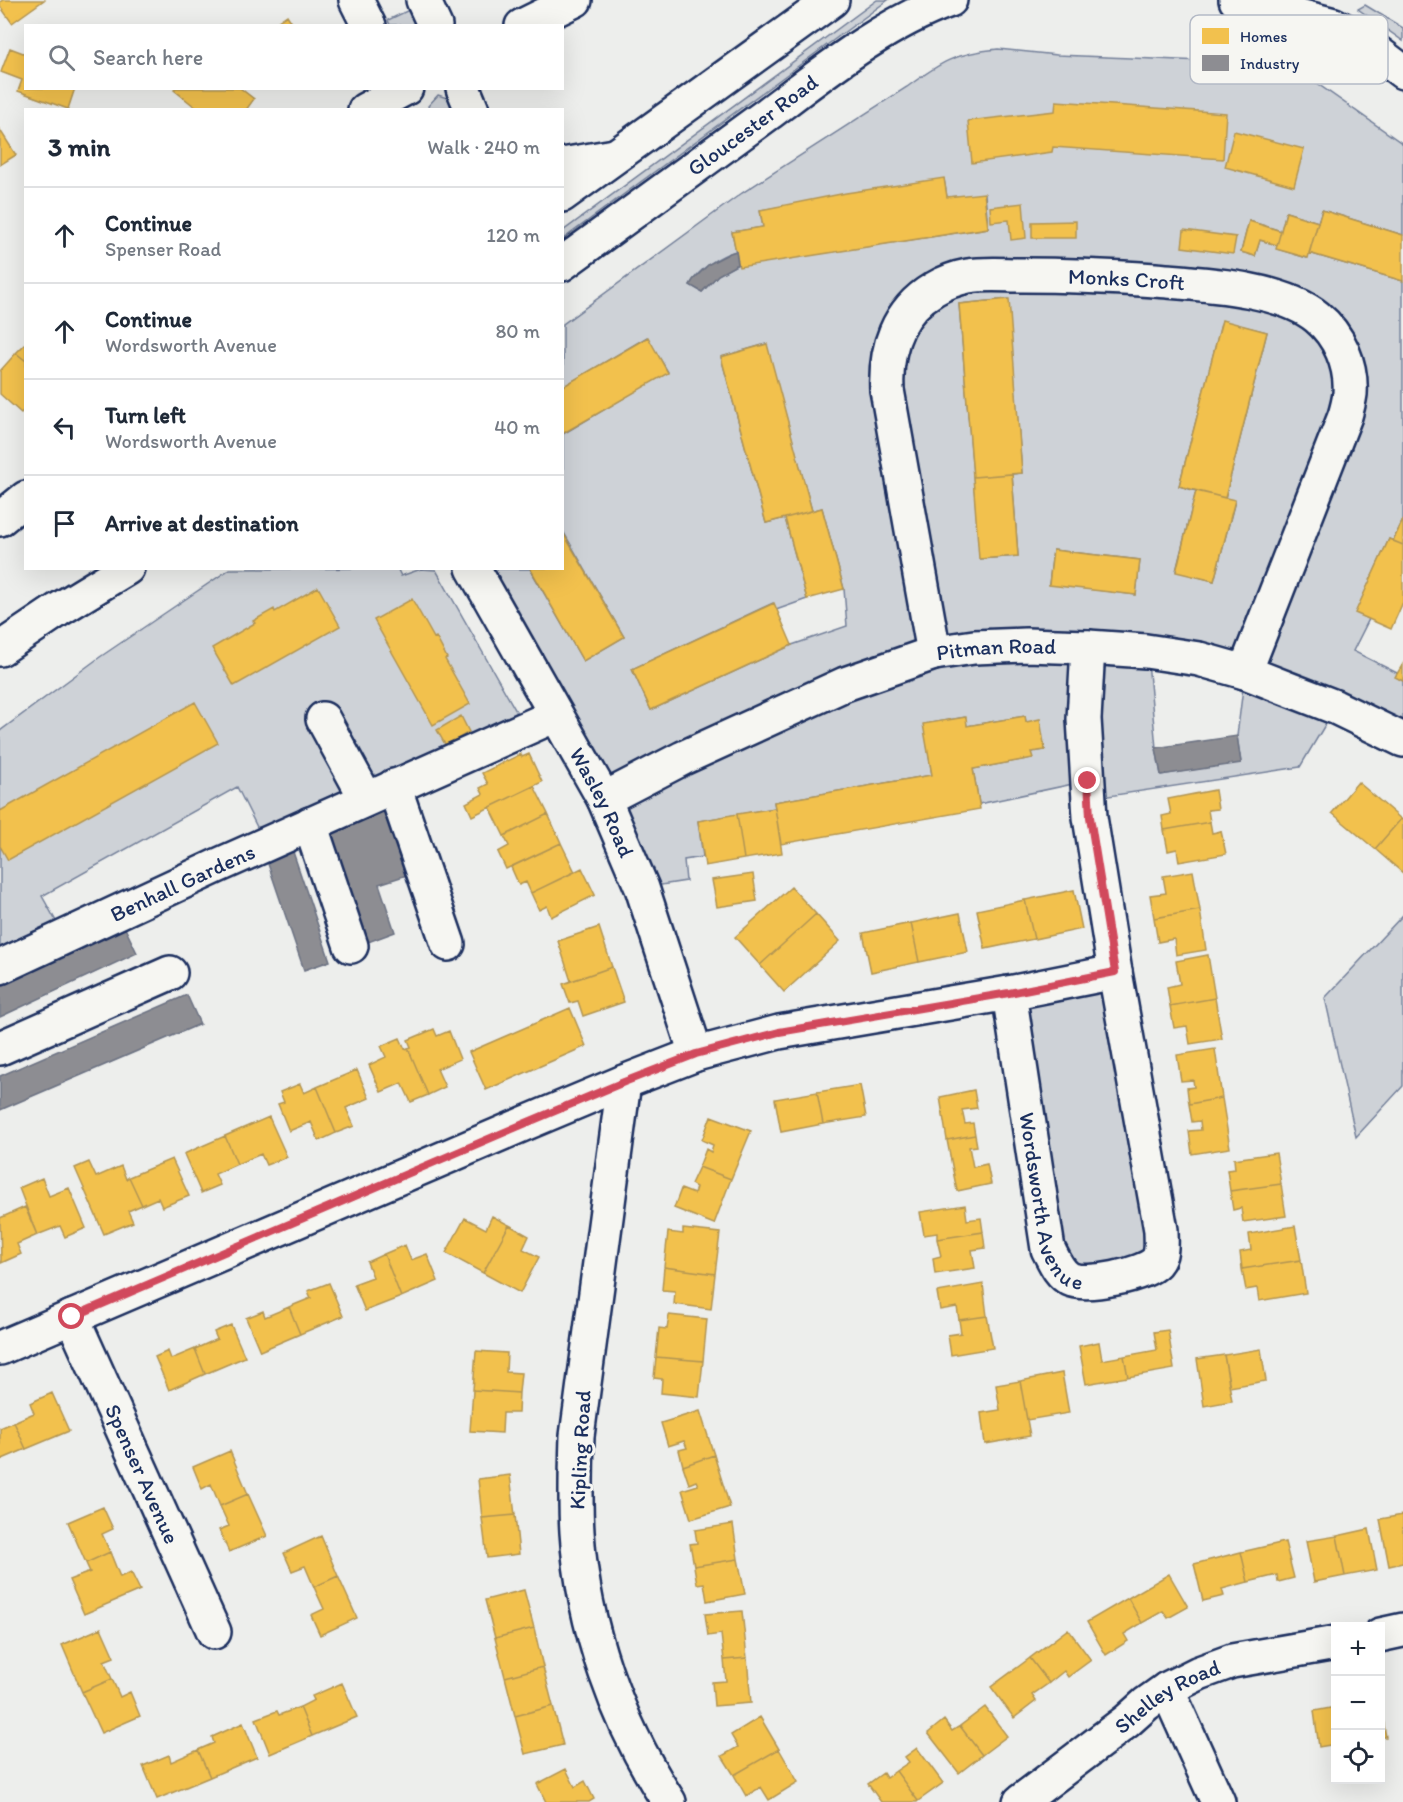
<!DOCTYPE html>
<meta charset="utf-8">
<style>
:root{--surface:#fff;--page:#f6f6f7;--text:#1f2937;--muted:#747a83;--line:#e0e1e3}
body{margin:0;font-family:Itim,sans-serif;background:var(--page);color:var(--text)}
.controls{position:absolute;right:18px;bottom:18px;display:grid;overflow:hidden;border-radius:0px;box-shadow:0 6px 24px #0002}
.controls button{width:54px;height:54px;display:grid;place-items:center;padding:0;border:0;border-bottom:2px solid var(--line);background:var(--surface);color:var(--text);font:30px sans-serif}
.stop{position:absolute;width:18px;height:18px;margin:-14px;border:4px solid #d1495b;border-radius:50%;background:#fff}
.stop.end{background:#d1495b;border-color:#fff;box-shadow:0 2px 6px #0008}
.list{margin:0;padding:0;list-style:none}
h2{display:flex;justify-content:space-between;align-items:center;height:78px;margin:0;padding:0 24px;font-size:26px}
h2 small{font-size:20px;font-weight:400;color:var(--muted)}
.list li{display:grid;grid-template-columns:39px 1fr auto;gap:18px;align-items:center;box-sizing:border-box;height:96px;padding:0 24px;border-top:2px solid var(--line)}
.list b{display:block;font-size:22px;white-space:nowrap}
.list p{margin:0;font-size:20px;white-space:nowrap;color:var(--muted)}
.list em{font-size:20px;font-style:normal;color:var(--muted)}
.icon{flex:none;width:33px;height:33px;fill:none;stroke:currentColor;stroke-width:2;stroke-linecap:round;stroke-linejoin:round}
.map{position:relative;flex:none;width:1403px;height:1802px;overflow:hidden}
.search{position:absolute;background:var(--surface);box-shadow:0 6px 24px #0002;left:24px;top:24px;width:540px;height:66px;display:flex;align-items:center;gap:15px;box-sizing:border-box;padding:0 21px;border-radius:0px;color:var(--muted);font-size:22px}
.panel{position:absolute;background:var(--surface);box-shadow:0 6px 24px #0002;left:24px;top:108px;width:540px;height:462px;border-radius:0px}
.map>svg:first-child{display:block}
</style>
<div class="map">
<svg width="1403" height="1802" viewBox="0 0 1403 1802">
<rect width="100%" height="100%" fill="#edeeec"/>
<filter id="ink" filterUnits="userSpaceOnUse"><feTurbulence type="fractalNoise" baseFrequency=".0167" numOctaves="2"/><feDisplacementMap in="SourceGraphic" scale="12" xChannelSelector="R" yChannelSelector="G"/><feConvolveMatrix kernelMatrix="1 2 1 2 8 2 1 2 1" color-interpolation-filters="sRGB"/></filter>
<g filter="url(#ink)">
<!-- green -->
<path fill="#ced2d7" stroke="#74809a" stroke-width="1.5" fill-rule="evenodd" d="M877 0H888L563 239V231Z
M1365 5 1403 28V41L1358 9Z
M411 9 419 25H390L388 20Z
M998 49 1057 55 1277 64 1309 78 1403 144V235L1322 210 1318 222 1286 212 1281 231 1249 221 1241 252 1255 256 1260 240 1277 245V249L1307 258 1309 253 1403 281V520L1393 541 1389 539 1356 612 1369 619 1353 651 1397 673 1396 677 1403 681V740L1335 708 1300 767 1089 799 1087 781 979 804 973 769 1032 758 1031 752 1045 750 1026 722 1025 716 967 726 965 717 924 724 932 775 774 802 775 808 698 821 703 857 684 860 686 881 642 888 473 569H530L583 661 624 637 563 531V434L668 372 647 337 563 387V324L742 193 907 87C941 62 955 53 998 49ZM944 179 947 197 985 194 988 228 739 266 738 264 718 275 702 292 690 285C699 269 718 256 736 251L732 232 763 227 760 210ZM1008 299 1022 473 1012 474 1018 556 980 559 959 304ZM1222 321 1267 332 1225 498 1235 501 1214 581 1176 571 1196 491 1179 486ZM766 344 812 511 822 508 844 589 847 626 792 645 651 710 632 669 773 603 776 610 807 599 785 518 766 523 721 357ZM1053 550 1140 560 1136 595 1049 584ZM1147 651 1245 672 1237 736 1241 762 1161 775 1156 748Z
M438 95 450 99 456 109H430L428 106Z
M397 568 401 576 421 569 436 570 517 713 515 723 282 829 257 827 237 787 42 896 57 923 0 955V731L100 657 230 569Z
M1403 915V1086L1356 1137 1325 998Z
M1115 972 1162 1248 1069 1279 1009 993Z"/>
<!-- homes -->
<path fill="#f2c14e" stroke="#b29553" stroke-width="1.5" d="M3 0H44L12 23 0 6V2Z
M287 15 294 26H271Z
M10 48 26 54V88H75L68 109 18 91 22 80 1 72Z
M175 88H240L254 99 246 110H199L174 90Z
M1056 101 1226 113 1223 159 1053 147 1052 152 972 163 968 121 1055 111Z
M0 130 16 155 0 165Z
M1234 131 1304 149 1294 186 1225 167Z
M944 178 947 197 984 193 988 228 739 267 732 232 763 227 760 210 846 193Z
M1023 203 1026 238 1011 240 1009 220 991 222 990 207Z
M1322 210 1403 235V281L1309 253Z
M1286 212 1318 222 1308 258 1276 249Z
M1076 221V238H1032V222Z
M1249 221 1281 231 1277 245 1260 240 1255 256 1241 252Z
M1184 230 1236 237 1233 254 1182 247Z
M1009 299 1022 473 973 477 959 304Z
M1222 320 1267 332 1225 498 1179 486Z
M648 337 668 373 562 434V387Z
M26 343V361L16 353Z
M767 344 812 511 766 523 721 357Z
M16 353 26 361V408L21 413 0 394V371Z
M1012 474 1018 556 979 559 973 477Z
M1196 491 1235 500 1214 581 1176 572Z
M822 508 844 589 807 599 785 518Z
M1403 520V545L1393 541Z
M562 531 624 637 583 661 530 568H562Z
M1389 539 1403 545V602L1391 629 1355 613Z
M1053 550 1140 560 1136 595 1049 585Z
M318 587 340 626 234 686 212 648 255 623 253 621 274 609 275 612Z
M412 599 434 638 436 637 447 658 445 659 470 704 433 725 374 620Z
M774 603 792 645 651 710 632 669Z
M1403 664V681L1395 677Z
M195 702 218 743 8 860 0 846V811Z
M461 716 469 732 446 746 437 730Z
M1025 716 1026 722 1040 719 1045 750 1031 752 1033 758 973 769 980 809 781 844 774 802 932 775 923 724 966 717 967 726Z
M521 754 522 757 529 754 542 782 472 816 466 803 483 794 480 788 488 784 482 773Z
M1358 782 1401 819 1375 849 1332 813Z
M534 786 548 814 504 836 490 807Z
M1215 790 1218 809 1208 810 1210 822 1164 830 1162 816 1171 814 1168 799Z
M775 808 782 853 744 859 737 814Z
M548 814 561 843 506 869 498 852 509 846 504 836Z
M737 814 744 859 705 866 698 821Z
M1401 819 1403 820V873L1375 849Z
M1210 822 1212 833 1221 831 1226 854 1179 862 1177 849 1168 851 1164 830Z
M561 843 575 872 531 893 526 882 519 885 511 867Z
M582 868 595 895 551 917 547 906 539 910 531 893Z
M1193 871 1200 910 1154 918 1150 895 1166 893 1163 876Z
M753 874 757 901 717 907 712 880Z
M791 887 816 914 760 965 735 937Z
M1074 890 1082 929 1034 939 1025 900Z
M1025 900 1034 939 985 949 977 910Z
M1200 910 1206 950 1176 955 1174 939 1158 942 1154 918Z
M960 913 968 952 919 962 911 923Z
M816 914 840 941 784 992 760 965Z
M911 923 919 962 871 972 863 933Z
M599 927 612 967 571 981 558 941Z
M1208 955 1215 998 1170 1006 1167 987 1180 984 1176 961Z
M612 967 624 1002 583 1016 578 1001 570 1003 563 984Z
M1215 998 1222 1039 1190 1044 1187 1026 1174 1028 1170 1006Z
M570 1008 586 1046 486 1090 469 1052Z
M434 1029 437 1036 449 1031 460 1059 437 1069 445 1087 428 1095 408 1048 411 1047 408 1040Z
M400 1038 405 1049 408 1048 428 1095 411 1102 402 1083 381 1092 369 1065 386 1057 381 1046Z
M1215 1049 1222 1098 1189 1104 1187 1088 1194 1087 1193 1080 1181 1081 1177 1055Z
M357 1070 369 1098 346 1108 354 1126 336 1133 317 1087Z
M300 1084 304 1093 317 1087 336 1133 319 1141 311 1122 289 1131 278 1104 284 1102 280 1092Z
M860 1085 866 1117 823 1124 817 1092Z
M974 1090 977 1108 962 1110 965 1124 973 1123 975 1135 947 1140 940 1097Z
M817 1092 823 1124 781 1132 775 1099Z
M1222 1098 1230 1148 1192 1154 1189 1131 1201 1130 1200 1121 1192 1122 1189 1104Z
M711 1116 751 1131 731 1179 699 1167 706 1149 711 1152 713 1145 702 1140Z
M269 1117 287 1157 266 1165 261 1154 237 1164 225 1136Z
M975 1135 977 1146 969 1147 973 1167 987 1164 991 1184 957 1191 947 1140Z
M225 1136 237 1164 215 1174 220 1185 201 1193 184 1154Z
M1276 1153 1281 1184 1230 1191 1227 1170 1235 1169 1234 1159Z
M172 1159 189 1196 162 1207 158 1198 142 1205 129 1177Z
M89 1162 96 1177 121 1166 126 1179 129 1177 142 1205 128 1211 133 1222 104 1234 75 1168Z
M699 1167 731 1179 714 1224 674 1208 681 1189 694 1194 696 1187 691 1184Z
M42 1178 49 1196 69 1188 86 1228 65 1237 60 1226 37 1235 19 1188Z
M1281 1184 1286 1216 1243 1222 1241 1208 1233 1210 1230 1191Z
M965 1205 967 1220 981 1218 983 1232 937 1239V1233L924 1235 920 1212Z
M25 1207 37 1235 17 1244 21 1254 1 1263 0 1218Z
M492 1216 509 1225 483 1273 446 1253 465 1218 486 1229Z
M509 1225 529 1236 523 1249 539 1257 520 1293 483 1273Z
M1295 1226 1301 1260 1242 1269 1240 1252 1251 1250 1249 1234Z
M683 1229 720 1233 715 1274 664 1267 668 1232 683 1234Z
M983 1232 985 1248 972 1250 975 1268 935 1274 933 1258 941 1256 937 1239Z
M405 1245 411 1260 427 1254 438 1281 401 1297 384 1254Z
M384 1254 401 1297 365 1311 354 1284 373 1277 367 1262Z
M1301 1260 1306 1293 1259 1301 1257 1288 1246 1290 1242 1269Z
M664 1267 715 1274 711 1309 674 1304 675 1291 662 1290Z
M329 1283 343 1316 300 1334 289 1307 311 1298 308 1291Z
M983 1284 987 1316 959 1320 957 1307 940 1310 937 1292Z
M289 1307 300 1334 260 1351 246 1318 263 1311 265 1317Z
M669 1315 707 1319 703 1361 656 1357 659 1328 667 1329Z
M987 1316 993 1348 951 1355 948 1335 961 1333 959 1320Z
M231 1325 245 1357 205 1374 195 1349 217 1339 214 1332Z
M1168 1330 1174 1369 1128 1377 1124 1356 1157 1350 1154 1332Z
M1099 1342 1102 1360 1124 1356 1128 1377 1086 1384 1079 1346Z
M195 1349 205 1374 169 1390 155 1357 168 1351 171 1359Z
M1261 1349 1266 1381 1230 1387 1224 1355Z
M476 1351 507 1353 506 1372 521 1373 519 1393 473 1390Z
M1224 1355 1232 1401 1204 1406 1197 1359Z
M656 1357 703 1361 699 1397 661 1393 662 1379 654 1378Z
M1062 1373 1069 1413 1027 1420 1020 1381Z
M1020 1381 1030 1436 985 1444 981 1413 1000 1410 996 1385Z
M473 1390 519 1393 518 1413H503L502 1433 470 1431Z
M52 1393 69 1431 26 1449 14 1422 34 1413 30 1403Z
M700 1411 714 1455 683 1466 679 1450 687 1448 684 1441 668 1446 661 1423Z
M14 1422 26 1449 0 1460V1428Z
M230 1451 248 1494 220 1506 211 1484 202 1489 193 1467Z
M714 1455 730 1507 691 1519 682 1490 698 1485 696 1481 689 1484 683 1466Z
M510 1475 515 1515 482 1518 478 1479Z
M248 1494 267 1536 229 1552 219 1530 229 1526 220 1506Z
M103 1507 113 1529 102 1534 110 1552 86 1563 68 1522Z
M515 1515 519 1554 487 1558 482 1518Z
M1403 1515V1563L1389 1566 1380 1519Z
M733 1524 738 1559 694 1566 690 1544 697 1543 695 1530Z
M1369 1529 1377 1570 1345 1576 1337 1536Z
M321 1536 338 1576 314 1587 305 1566 292 1571 284 1553Z
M1337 1536 1345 1576 1314 1582 1306 1541Z
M1285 1542 1294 1578 1278 1582 1277 1575 1248 1582 1241 1552Z
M110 1552 120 1577 131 1572 140 1590 84 1614 69 1580 90 1572 86 1563Z
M1241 1552 1248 1582 1222 1589 1224 1596 1203 1601 1194 1564Z
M738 1559 745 1594 707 1601 704 1583 697 1584 694 1566Z
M1169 1574 1188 1607 1168 1618 1163 1611 1142 1623 1128 1598Z
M338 1576 357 1618 320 1635 311 1615 324 1609 314 1587Z
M524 1590 534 1628 495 1638 485 1600Z
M1128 1598 1142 1623 1124 1634 1128 1641 1106 1655 1087 1622Z
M742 1611 747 1658 724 1660 721 1634 708 1636 705 1614Z
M101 1628 114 1657 104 1661 112 1679 82 1692 62 1645Z
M534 1628 543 1667 505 1677 495 1638Z
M1068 1629 1091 1660 1068 1677 1064 1671 1049 1683 1030 1658Z
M747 1658 751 1703 714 1706 712 1682 726 1681 724 1660Z
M1030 1658 1049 1683 1032 1695 1036 1701 1014 1718 991 1687Z
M543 1667 553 1706 515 1716 505 1677Z
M112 1679 120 1697 130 1692 140 1716 101 1733 82 1692Z
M342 1683 357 1717 312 1736 300 1707 314 1700 312 1696Z
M1380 1702 1386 1737H1380Z
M553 1706 563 1745 525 1754 515 1716Z
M300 1707 312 1736 270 1754 256 1719 277 1711 279 1715Z
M985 1707 1007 1736 982 1755 960 1726Z
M1336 1707V1744L1319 1747 1314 1711Z
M760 1717 779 1749 734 1775 722 1756 738 1747 731 1735Z
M944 1720 952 1731 960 1726 982 1755 959 1773 928 1733Z
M243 1723 257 1757 210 1777 198 1750 214 1743 212 1737Z
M917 1748 943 1783 918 1801 896 1771 909 1762 905 1757Z
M779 1749 798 1782 769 1800 761 1787 746 1796 734 1775Z
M198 1750 210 1777 157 1799 143 1766 169 1755 171 1762Z
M566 1769 575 1787 585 1781 594 1799 589 1802H546L537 1784Z
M896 1771 918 1801 917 1802H881L868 1784 883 1773 886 1778Z"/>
<!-- industry -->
<path fill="#8d8d92" stroke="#6b7182" stroke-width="1.5" d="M736 251 738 264 718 275 702 292 690 285 693 280 709 264 730 253Z
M1237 736 1241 763 1161 775 1156 748Z
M385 809 407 875 379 884 395 932 368 942 329 828Z
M291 846 330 961 304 970 265 855Z
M124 926 137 953 0 1017V984Z
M187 995 200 1024 0 1110V1076Z"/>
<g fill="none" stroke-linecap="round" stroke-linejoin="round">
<!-- minor casing -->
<g stroke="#1b2f5e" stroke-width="38">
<g id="minor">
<path d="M356 0 369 26"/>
<path d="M423 0 435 26"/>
<path d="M522 26 575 0"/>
<path d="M463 88 472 110"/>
<path d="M365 110 406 88"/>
<path d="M562 165 615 156"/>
<path d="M0 519 26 498"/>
<path id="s1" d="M473 568 604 799 642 888 696 1054"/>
<path id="s2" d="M934 653 887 390C885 349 897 311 934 289 944 283 957 278 968 276 985 273 1005 275 1023 275 1067 275 1110 277 1155 280 1201 284 1280 287 1317 317 1339 335 1352 365 1350 394 1349 401 1347 409 1345 416L1245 672"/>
<path d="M323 719 366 798"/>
<path d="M394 786 448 944"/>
<path id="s3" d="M604 799 683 758 845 684 934 653 974 647 1026 645 1088 647 1146 651 1199 659 1245 672 1291 690 1335 707 1403 740"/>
<path d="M310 824 351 946"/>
<path id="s4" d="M0 967 217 866 556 715"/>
<path d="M1009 993 1115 972"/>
<path d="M0 1048 170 973"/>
<path d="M624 1082 577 1436C576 1468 575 1500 577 1532 583 1627 617 1722 669 1802"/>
<path id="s5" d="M72 1317 214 1632"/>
<path id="s6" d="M0 1348 526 1123 624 1082 696 1054 779 1032 1009 993 1048 1249C1054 1260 1059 1274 1070 1279 1086 1287 1144 1275 1156 1262 1163 1254 1161 1240 1161 1230L1115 972 1090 817 1084 719 1088 647"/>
<path d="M1380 1635 1403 1630"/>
<path d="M1167 1689 1218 1802"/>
<path id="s7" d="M1020 1802 1127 1721 1146 1704 1167 1689 1199 1673 1232 1661 1336 1643"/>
</g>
</g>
<!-- major casing -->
<g stroke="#1b2f5e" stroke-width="38">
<path id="major" d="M1236 0 1334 25 1357 37 1403 72"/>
</g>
<!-- highway casing -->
<g stroke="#1b2f5e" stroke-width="38">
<g id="highway">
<path d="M562 195 832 0"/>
<path id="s8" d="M562 264C631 213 700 163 769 113 825 71 885 23 950 0"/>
<path d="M0 649 58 610 127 568"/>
</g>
</g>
<!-- minor -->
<use href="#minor" stroke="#f6f6f2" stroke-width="33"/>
<!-- major -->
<use href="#major" stroke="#f6f6f2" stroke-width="33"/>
<!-- highway -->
<use href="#highway" stroke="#f6f6f2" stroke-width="33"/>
</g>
</g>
<g fill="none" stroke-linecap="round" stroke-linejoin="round" filter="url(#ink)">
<!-- route -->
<path stroke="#d1495b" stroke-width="8" d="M72 1317 526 1123 624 1082 696 1054 779 1032 1009 993 1115 972 1090 817 1088 781"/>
</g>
<g text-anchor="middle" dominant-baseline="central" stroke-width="6" stroke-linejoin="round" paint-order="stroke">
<!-- street labels -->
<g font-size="22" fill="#1b2f5e" stroke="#f6f6f2">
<text stroke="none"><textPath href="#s8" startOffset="236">Gloucester Road</textPath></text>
<text stroke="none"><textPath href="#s2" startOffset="580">Monks Croft</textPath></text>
<text stroke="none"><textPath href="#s3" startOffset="424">Pitman Road</textPath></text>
<text stroke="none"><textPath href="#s1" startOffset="268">Wasley Road</textPath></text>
<text stroke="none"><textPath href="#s4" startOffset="201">Benhall Gardens</textPath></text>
<text stroke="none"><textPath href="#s6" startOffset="1290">Wordsworth Avenue</textPath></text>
<text transform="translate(580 1450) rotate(-87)">Kipling Road</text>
<text stroke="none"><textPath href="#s5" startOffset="172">Spenser Avenue</textPath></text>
<text stroke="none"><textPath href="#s7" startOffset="182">Shelley Road</textPath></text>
</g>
</g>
<!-- legend -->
<rect x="1190" y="15" width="198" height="69" rx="9" fill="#f6f6f2" stroke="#b4bac6" stroke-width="1.5"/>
<rect x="1202" y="28" width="27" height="16" fill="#f2c14e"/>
<rect x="1202" y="55" width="27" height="16" fill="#8d8d92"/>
<g font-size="16" fill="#1b2f5e">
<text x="1240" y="42">Homes</text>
<text x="1240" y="69">Industry</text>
</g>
</svg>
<div class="controls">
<button>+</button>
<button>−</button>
<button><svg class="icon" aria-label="locate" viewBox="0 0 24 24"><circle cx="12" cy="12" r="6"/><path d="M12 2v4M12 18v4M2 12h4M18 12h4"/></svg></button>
</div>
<div class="stop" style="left:72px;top:1317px"></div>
<div class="stop end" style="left:1088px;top:781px"></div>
<div class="search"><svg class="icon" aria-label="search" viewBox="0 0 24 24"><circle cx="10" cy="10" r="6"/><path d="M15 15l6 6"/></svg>Search here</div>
<section class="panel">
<h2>3 min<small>Walk · 240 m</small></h2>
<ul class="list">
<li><svg class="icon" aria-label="ahead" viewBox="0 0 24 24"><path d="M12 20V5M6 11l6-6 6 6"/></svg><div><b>Continue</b><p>Spenser Road</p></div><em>120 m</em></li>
<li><svg class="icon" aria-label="ahead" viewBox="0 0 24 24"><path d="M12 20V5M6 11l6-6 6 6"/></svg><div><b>Continue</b><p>Wordsworth Avenue</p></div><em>80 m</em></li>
<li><svg class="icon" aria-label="left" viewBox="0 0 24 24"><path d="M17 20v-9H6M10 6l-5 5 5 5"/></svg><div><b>Turn left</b><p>Wordsworth Avenue</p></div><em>40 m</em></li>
<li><svg class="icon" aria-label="arrive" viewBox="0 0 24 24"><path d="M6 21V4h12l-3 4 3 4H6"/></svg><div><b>Arrive at destination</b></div></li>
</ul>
</section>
</div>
